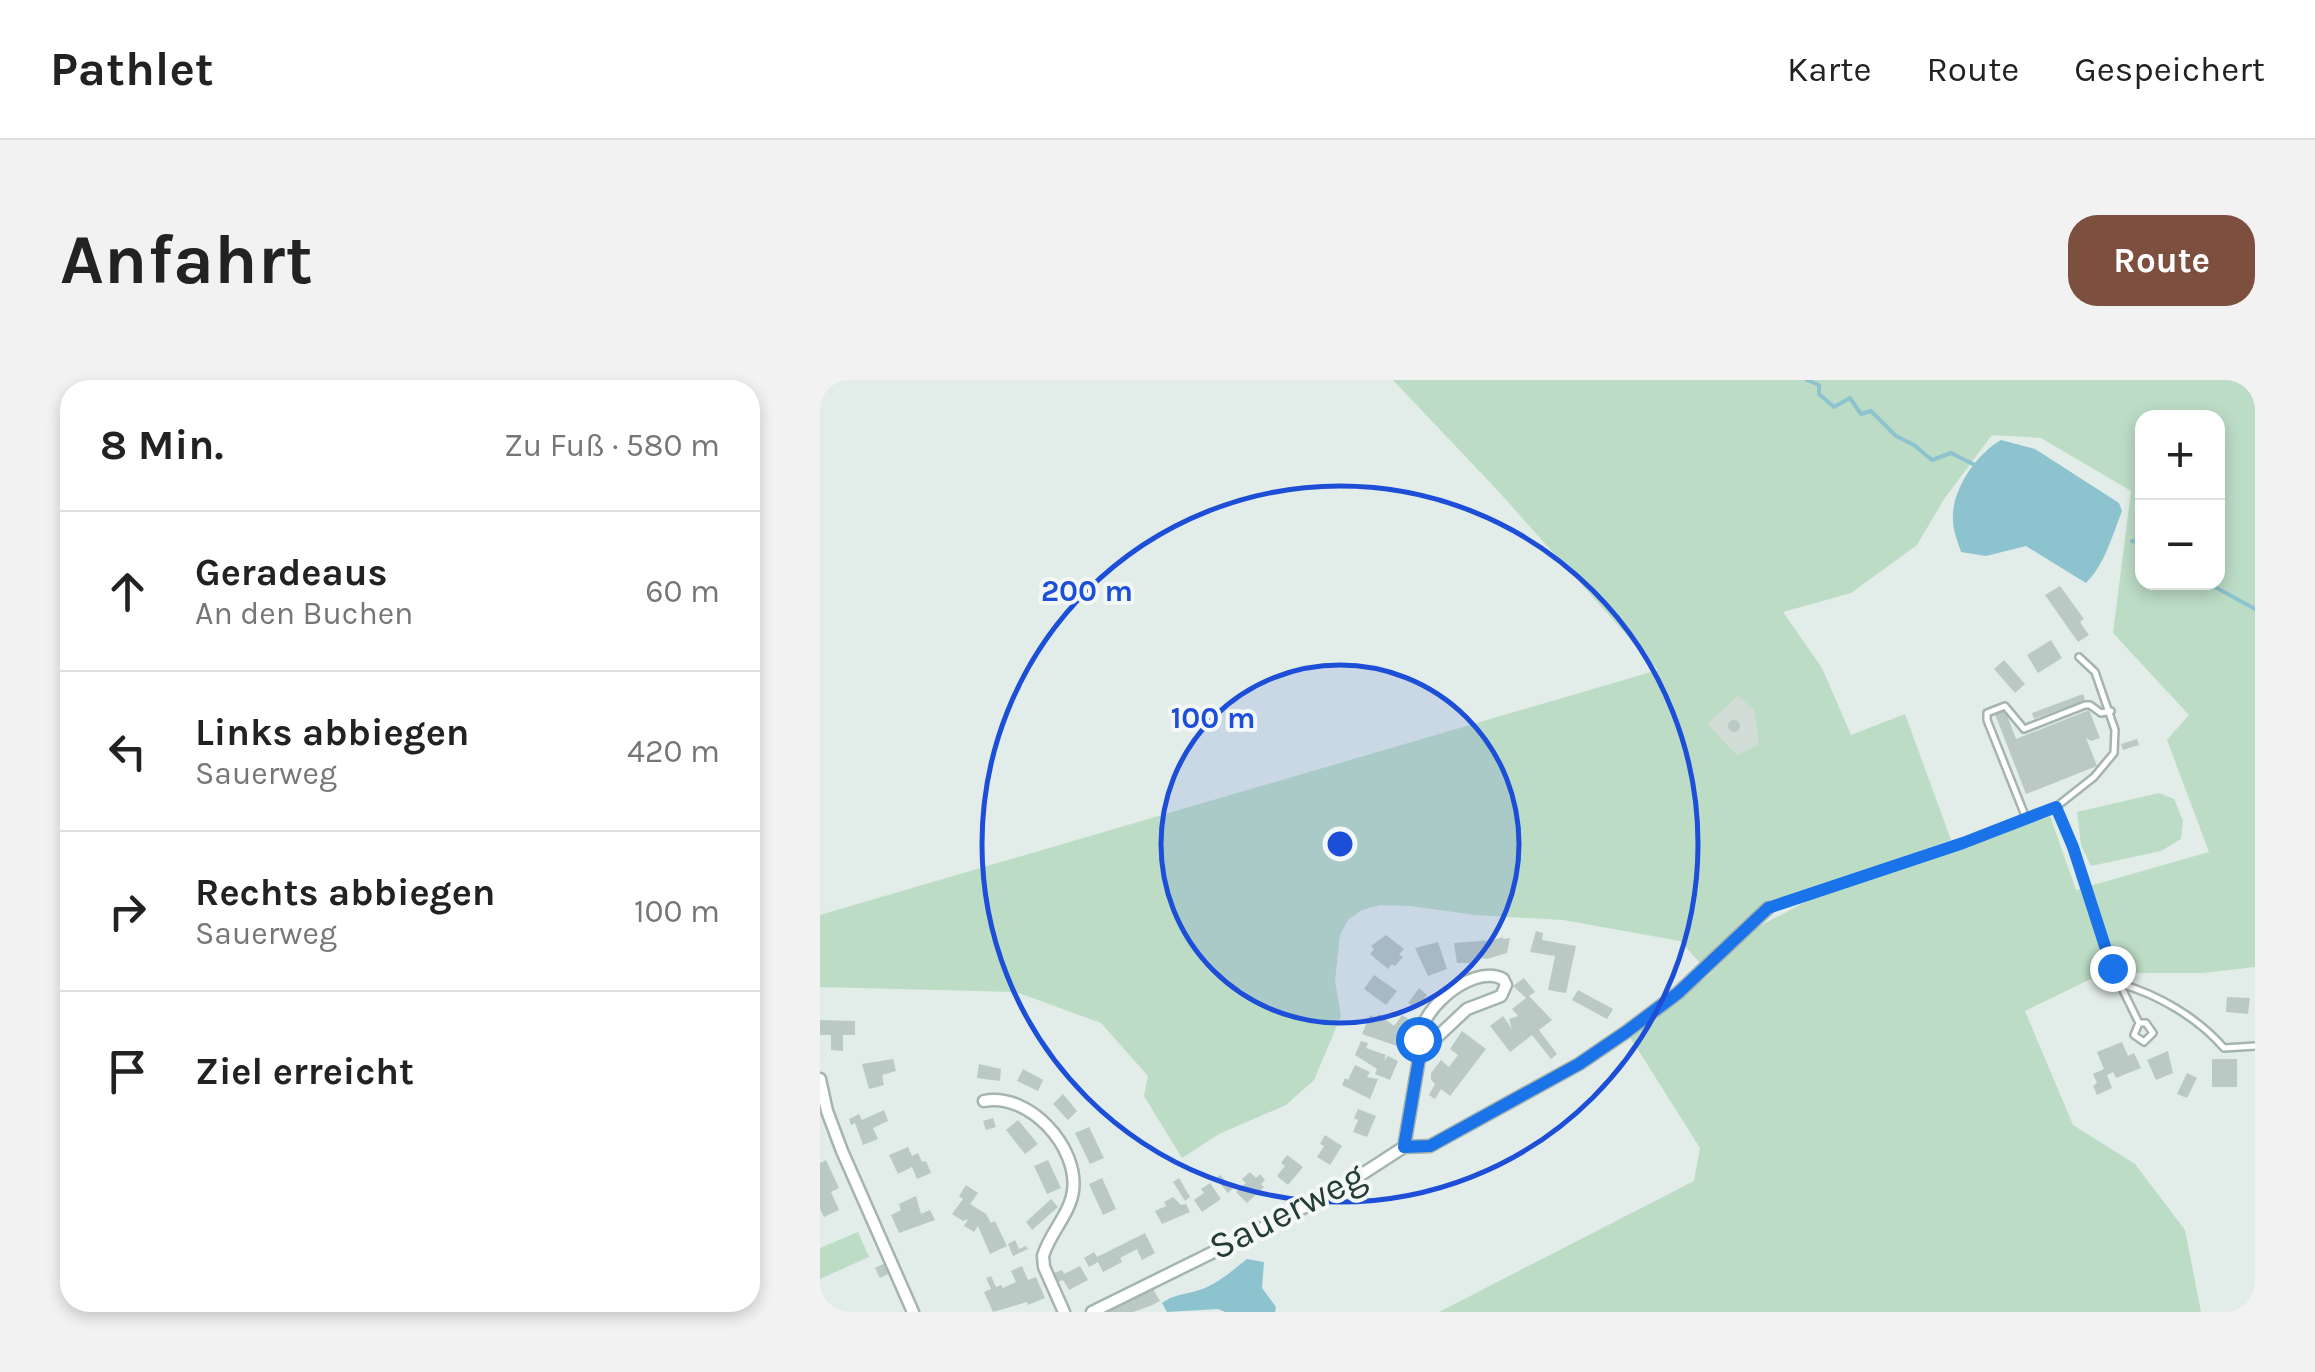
<!DOCTYPE html>
<html lang="de">
<meta charset="utf-8">
<style>
:root{--surface:#fff;--page:#f2f2f2;--text:#222;--muted:#767676;--line:#e0e0e0;--accent:#7d4f3e}
body{margin:0;font-family:Karla,sans-serif;background:var(--page);color:var(--text)}
.controls{position:absolute;right:30px;top:30px;display:grid;overflow:hidden;border-radius:20px;box-shadow:0 5px 15px #0003}
.controls button{width:90px;height:90px;display:grid;place-items:center;padding:0;border:0;border-bottom:2px solid var(--line);background:var(--surface);color:var(--text);font:50px sans-serif}
.stop{position:absolute;width:30px;height:30px;margin:-22px;border:8px solid #1a73e8;border-radius:50%;background:#fff}
.stop.end{background:#1a73e8;border-color:#fff;box-shadow:0 2px 10px #0008}
.list{margin:0;padding:0;list-style:none}
h2{display:flex;justify-content:space-between;align-items:center;height:130px;margin:0;padding:0 40px;font-size:42px}
h2 small{font-size:32px;font-weight:400;color:var(--muted)}
.list li{display:grid;grid-template-columns:65px 1fr auto;gap:30px;align-items:center;box-sizing:border-box;height:160px;padding:0 40px;border-top:2px solid var(--line)}
.list b{display:block;font-size:38px;white-space:nowrap}
.list p{margin:0;font-size:32px;white-space:nowrap;color:var(--muted)}
.list em{font-size:32px;font-style:normal;color:var(--muted)}
.icon{flex:none;width:55px;height:55px;fill:none;stroke:currentColor;stroke-width:2;stroke-linecap:round;stroke-linejoin:round}
.map{position:relative;flex:none;width:1435px;height:932px;overflow:hidden;border-radius:30px}
header{display:flex;align-items:center;gap:60px;box-sizing:border-box;height:140px;padding:0 50px;background:var(--surface);border-bottom:2px solid var(--line)}
header strong{font-size:48px}
nav{display:flex;gap:55px;margin-inline-start:auto;font-size:35px}
.intro{display:flex;align-items:center;justify-content:space-between;box-sizing:border-box;height:240px;padding:0 60px}
h1{margin:0;font-size:70px}
.button{padding:25px 45px;border-radius:30px;background:var(--accent);color:#fff;font-size:35px;font-weight:700}
main{display:flex;gap:60px;padding:0 60px}
aside{flex:1;background:var(--surface);border-radius:30px;box-shadow:0 5px 15px #0003}
.map>svg:first-child{display:block}
</style>
<header>
<strong>Pathlet</strong>
<nav><a>Karte</a><a>Route</a><a>Gespeichert</a></nav>
</header>
<div class="intro"><h1>Anfahrt</h1><a class="button">Route</a></div>
<main>
<aside>
<h2>8 Min.<small>Zu Fuß · 580 m</small></h2>
<ul class="list">
<li><svg class="icon" aria-label="ahead" viewBox="0 0 24 24"><path d="M12 20V5M6 11l6-6 6 6"/></svg><div><b>Geradeaus</b><p>An den Buchen</p></div><em>60 m</em></li>
<li><svg class="icon" aria-label="left" viewBox="0 0 24 24"><path d="M17 20v-9H6M10 6l-5 5 5 5"/></svg><div><b>Links abbiegen</b><p>Sauerweg</p></div><em>420 m</em></li>
<li><svg class="icon" aria-label="right" viewBox="0 0 24 24"><path d="M7 20v-9h11M14 6l5 5-5 5"/></svg><div><b>Rechts abbiegen</b><p>Sauerweg</p></div><em>100 m</em></li>
<li><svg class="icon" aria-label="arrive" viewBox="0 0 24 24"><path d="M6 21V4h12l-3 4 3 4H6"/></svg><div><b>Ziel erreicht</b></div></li>
</ul>
</aside>
<div class="map">
<svg width="1435" height="932" viewBox="0 0 1435 932">
<rect width="100%" height="100%" fill="#e2ece8"/>
<!-- built -->
<path fill="#d1dcd7" d="M918 316 934 330 939 364 917 375 888 344Z"/>
<!-- green -->
<path fill="#bcdcc5" fill-rule="evenodd" d="M573 0H1435V587L1383 593H1283L1205 631 1253 745 1315 784 1365 850 1381 932H619L874 801 880 768 810 657 888 596 936 548 1008 510 1078 490 1230 436 1256 510 1389 472 1347 360 1369 335 1293 253 1311 111 1221 58 1172 55 1124 119 1097 165 1031 213 963 232 1002 288 1031 355 1085 334 1131 460 939 527 882 585 860 561 743 540 655 535 590 526 560 525 542 530 528 540 520 555 515 601 521 636 494 700 466 725 399 754 362 778 324 716 328 696 281 643 196 612 0 607V535L838 290 679 112ZM1322 38H1398V202H1322ZM918 316 934 330 939 364 917 375 888 344Z
M1339 413 1354 419 1363 441 1361 459 1341 471 1271 486 1261 465 1257 432Z
M38 852 49 877 0 899V868Z"/>
<!-- water -->
<path fill="#8cc3cf" d="M1181 60 1215 69 1299 123 1302 131C1292 156 1285 184 1266 203L1206 166 1166 176 1141 172C1138 162 1133 151 1133 140 1131 111 1156 74 1181 60Z
M427 879 444 882 442 908 456 927 455 932H405L398 929 347 932 342 923C358 912 370 915 387 907 401 901 414 889 427 879Z"/>
<g fill="none" stroke-linecap="round" stroke-linejoin="round">
<!-- stream -->
<path stroke="#8cc3cf" stroke-width="4" d="M987 0 999 5V14L1014 27 1030 18 1041 34 1051 31 1076 56 1094 65 1112 80 1131 73 1159 87
M1312 161 1322 163
M1386 202 1435 229"/>
</g>
<!-- building -->
<path fill="#bbc9c4" d="M1240 206 1264 239 1260 242 1269 255 1258 262 1225 215Z
M1231 260 1242 278 1218 293 1207 275Z
M1184 280 1205 304 1195 313 1174 289Z
M1263 314 1265 320 1214 339 1212 333Z
M1185 330 1196 359 1269 330 1280 358 1271 361 1266 358 1277 386 1206 414 1175 334Z
M908 346a6 6 0 1 1 12 0a6 6 0 1 1-12 0Z
M1317 359 1319 365 1303 370 1301 364Z
M716 551 723 553 722 560 756 566 746 613 728 610 735 576 710 572Z
M566 555 584 569 579 574 583 577 575 586 572 584 568 589 550 574 554 569 551 566Z
M683 557V559L690 558 687 573 667 579 655 577 650 583H637L634 563 673 560Z
M618 562 627 589 608 596 595 568Z
M554 595 577 611 566 625 544 609Z
M704 598 715 612 709 616 732 640 719 650 737 674 731 679 712 655 690 672 670 646 683 636 692 649 689 639 698 636 692 629 706 618 693 606Z
M599 608 607 615 597 628 588 623Z
M758 610 793 629 787 639 752 620Z
M1407 617 1430 618 1428 634 1406 632Z
M559 634 574 646 582 635 590 640 577 666 542 654 550 635 556 638Z
M0 640 35 641V655H23V671L11 670V655H0Z
M642 651 666 669 630 716 621 709 615 719 609 715 615 704 611 700V693L621 680 629 687 638 675 630 669Z
M541 661 548 663 546 668 566 675 564 681 568 676 578 681 570 700 555 694 557 689 535 675Z
M1302 662 1308 676 1314 673 1321 688 1296 698 1293 692 1287 695 1292 708 1277 715 1273 706 1277 703 1273 694 1284 689 1277 672Z
M1348 671 1353 693 1336 700 1327 680Z
M73 679 76 691 62 695 64 705 49 709 42 684Z
M1392 679H1417V707H1392Z
M159 684 181 689 180 701 157 698Z
M535 685 550 692 547 697 558 699 550 719 522 705 525 698 528 700Z
M203 689 223 700 218 711 197 701Z
M1367 693 1377 698 1367 718 1357 714Z
M243 714 257 731 248 740 233 724Z
M538 729 556 736 547 757 533 752 538 740 534 738Z
M64 730 68 741 53 748 58 759 43 765 35 743 31 745 29 739 39 734 42 740Z
M173 738 176 747 166 750 163 741Z
M198 740 218 764 205 774 186 750Z
M269 747 284 778 270 784 255 753Z
M505 755 522 766 510 785 497 777 504 766 500 764Z
M88 767 92 776 98 773 102 782 106 781 111 793 97 799 92 787 78 794 69 775Z
M467 775 483 787 468 805 457 796 465 786 461 783Z
M6 780 19 808 11 812 19 830 4 837 0 829V783Z
M228 780 241 808 227 814 214 786Z
M430 792 436 798 440 794 445 800 441 804 444 807 427 823 416 812 426 803 422 799Z
M400 795 413 808 408 813 396 799Z
M282 798 296 829 283 835 269 804Z
M359 798 370 817 365 821 353 802Z
M390 803 401 819 382 832 374 820 384 813 381 809Z
M146 805 158 813 150 824 166 834 171 843 175 841 187 866 170 874 158 846 154 852 144 846 148 839 143 841 132 834 143 819 139 816Z
M96 816 101 834 110 830 115 840 79 853 71 835 81 830 79 824Z
M353 817 361 825 366 824 370 832 342 844 335 831 346 826 344 822Z
M231 819 238 827 212 850 206 842Z
M325 853 335 873 322 880 317 869 300 878 302 882 283 892 278 882 269 887 264 878 274 872 277 877Z
M195 860 199 869 206 866 208 869 193 876 188 864Z
M65 883 70 893 60 898 55 888Z
M202 886 208 900 216 897 225 918 208 925 207 922 173 932 164 912 171 909 166 898 171 896 176 907 181 905 183 908 196 902 191 891Z
M260 886 268 900 249 910 243 900 238 902 234 893 242 890 244 894Z
M333 909 340 921 330 926 313 932H288Z"/>
<g fill="none" stroke-linecap="round" stroke-linejoin="round">
<!-- lane casing -->
<g stroke="#a5b4af" stroke-width="10">
<path id="lane" d="M1236 427 1253 467 1292 588 1319 643 1314 655 1324 662 1333 653 1326 643H1319
M1206 438 1167 340V333L1185 326 1204 349 1265 325H1270L1281 333 1291 331
M948 528 1143 463 1236 427 1274 397 1294 373 1295 350 1275 292 1259 277
M1301 604C1339 615 1378 638 1404 668L1435 666"/>
</g>
<!-- street casing -->
<g stroke="#a5b4af" stroke-width="15">
<path id="street" d="M0 699 7 731 22 771 93 932
M164 721C209 712 259 767 253 811 250 834 229 854 223 876L224 887 244 932
M584 767 600 673C588 638 650 582 683 599L686 605 681 616 647 629 600 673
M272 932 513 813 584 767 610 766 759 684 806 652 858 613 948 528"/>
</g>
<!-- lane -->
<use href="#lane" stroke="#fff" stroke-width="5"/>
<!-- street -->
<use href="#street" stroke="#fff" stroke-width="10"/>
</g>
<g fill="none" stroke-linecap="round" stroke-linejoin="round">
<!-- route -->
<path stroke="#1a73e8" stroke-width="12" d="M598 659 600 673 584 767 610 766 759 684 806 652 858 613 948 528 1143 463 1236 427 1253 467 1292 588"/>
</g>
<!-- distance rings -->
<circle cx="520" cy="464" r="179" fill="#1d4ed8" fill-opacity=".12"/>
<g fill="none" stroke="#1d4ed8" stroke-width="5">
<circle cx="520" cy="464" r="179"/>
<circle cx="520" cy="464" r="358"/>
</g>
<g text-anchor="middle" dominant-baseline="central" stroke-width="8" stroke-linejoin="round" paint-order="stroke">
<!-- street labels -->
<g font-size="38" fill="#233c36" stroke="#f3f8f6">
<text transform="translate(467 831) rotate(-27)">Sauerweg</text>
</g>
</g>
<circle cx="520" cy="464" r="15" fill="#1d4ed8" stroke="#f3f8f6" stroke-width="5"/>
<g font-size="30" text-anchor="middle" font-weight="bold" fill="#1d4ed8" stroke="#f3f8f6" stroke-width="8" stroke-linejoin="round" paint-order="stroke">
<text x="267" y="221">200 m</text>
<text x="393" y="348">100 m</text>
</g>
</svg>
<div class="controls">
<button>+</button>
<button>−</button>
</div>
<div class="stop" style="left:598px;top:659px"></div>
<div class="stop end" style="left:1292px;top:588px"></div>
</div>
</main>
